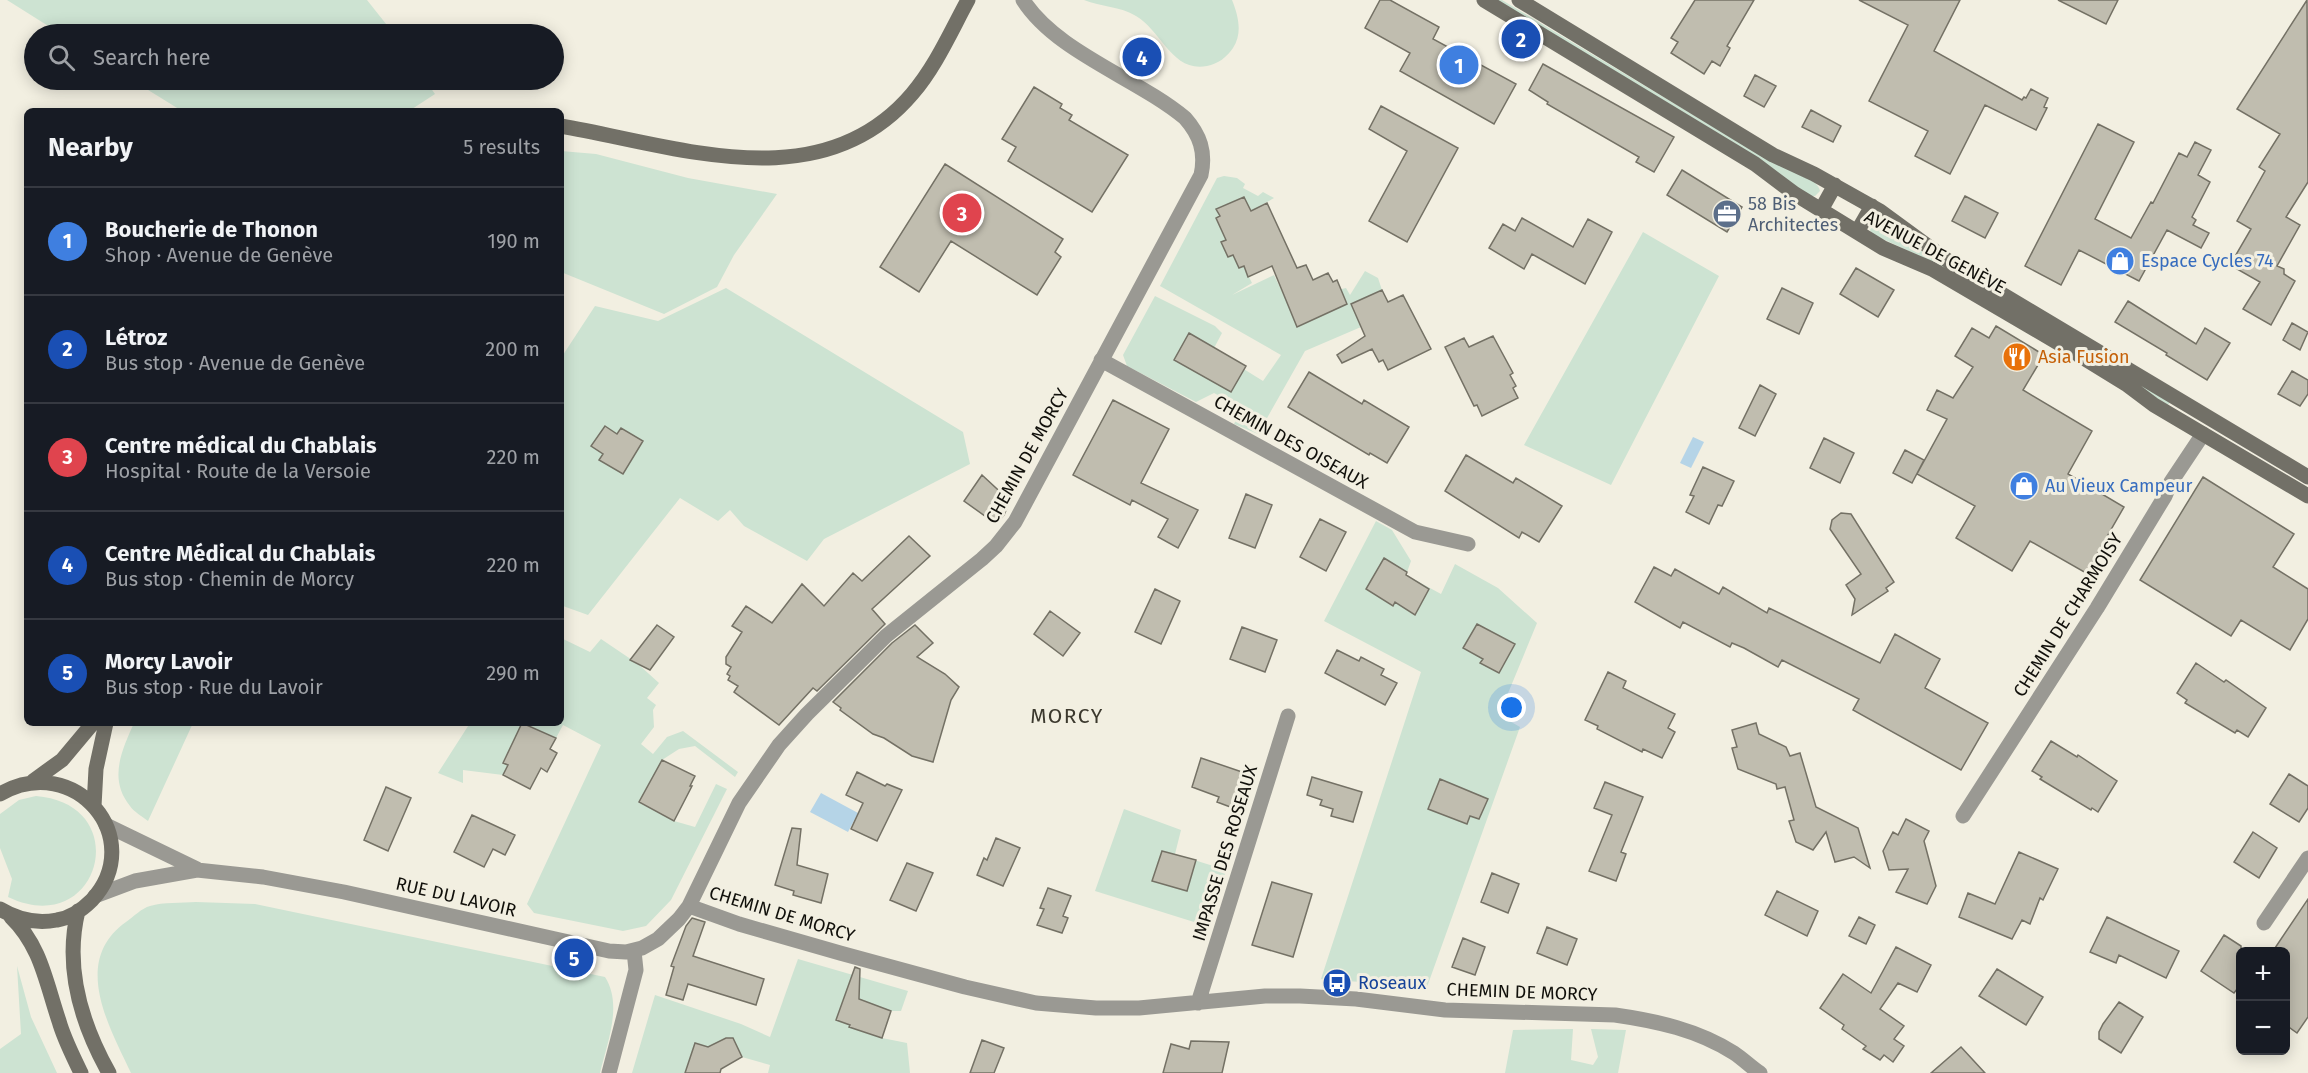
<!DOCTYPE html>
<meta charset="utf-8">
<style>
:root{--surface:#171b24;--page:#242831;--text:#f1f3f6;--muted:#9ea1a6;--line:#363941;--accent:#b0b58e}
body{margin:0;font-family:"Fira Sans",sans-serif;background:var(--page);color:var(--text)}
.controls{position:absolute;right:18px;bottom:18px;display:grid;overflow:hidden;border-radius:9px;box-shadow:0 3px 15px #0003}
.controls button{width:54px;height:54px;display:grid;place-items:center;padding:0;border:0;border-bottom:2px solid var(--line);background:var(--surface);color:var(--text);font:30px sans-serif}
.you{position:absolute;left:1512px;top:708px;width:21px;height:21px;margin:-15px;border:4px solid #fff;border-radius:50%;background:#1a73e8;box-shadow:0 0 0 9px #1a73e833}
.badge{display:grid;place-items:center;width:39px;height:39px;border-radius:50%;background:var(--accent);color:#fff;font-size:20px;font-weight:700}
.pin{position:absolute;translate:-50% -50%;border:3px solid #fff;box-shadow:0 2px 6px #0006}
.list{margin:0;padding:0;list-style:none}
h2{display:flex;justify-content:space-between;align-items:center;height:78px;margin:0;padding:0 24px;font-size:26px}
h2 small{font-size:20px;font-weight:400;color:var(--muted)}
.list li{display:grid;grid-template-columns:39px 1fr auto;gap:18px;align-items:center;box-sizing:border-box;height:108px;padding:0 24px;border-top:2px solid var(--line)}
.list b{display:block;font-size:22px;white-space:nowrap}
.list p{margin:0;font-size:20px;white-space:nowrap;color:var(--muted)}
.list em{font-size:20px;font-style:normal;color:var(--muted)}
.icon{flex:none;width:33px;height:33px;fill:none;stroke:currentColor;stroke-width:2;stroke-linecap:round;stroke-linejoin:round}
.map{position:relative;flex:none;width:2308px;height:1073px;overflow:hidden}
.search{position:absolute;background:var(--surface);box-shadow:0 3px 15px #0003;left:24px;top:24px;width:540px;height:66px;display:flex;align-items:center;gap:15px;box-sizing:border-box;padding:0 21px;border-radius:33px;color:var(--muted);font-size:22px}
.panel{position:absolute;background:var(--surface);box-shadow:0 3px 15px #0003;left:24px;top:108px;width:540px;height:618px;border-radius:9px}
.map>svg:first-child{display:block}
</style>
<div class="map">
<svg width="2308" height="1073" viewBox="0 0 2308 1073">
<rect width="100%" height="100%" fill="#f2efe1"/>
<!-- green -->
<path fill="#cde3d2" d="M7 0H367L394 34H61Z
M1084 0H1232C1238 15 1243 33 1233 48 1227 57 1218 64 1207 66 1172 73 1161 30 1136 16 1120 6 1101 7 1084 0Z
M1492 0H1502L1770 161C1783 167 1818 177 1820 191L1815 196H1809Z
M132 80H425L435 94 409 111H182Z
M561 151 596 154 688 178 777 194 734 255 717 287 664 314 561 272Z
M1224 176 1237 178 1245 184 1243 188 1258 196 1263 192 1274 198 1251 211 1217 209 1220 216 1216 219 1226 240 1221 242 1233 255 1237 253 1252 283 1232 295 1274 275 1287 302 1346 288 1350 295 1365 271 1378 278 1382 290 1354 303 1361 327 1305 351 1258 434 1234 424 1242 408 1214 393 1196 402 1127 366 1123 355 1155 296 1215 326 1222 333 1213 350 1263 381 1281 355 1160 286 1217 178Z
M1880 221 1926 254 2170 402 2168 405 1924 258 1872 234 1870 230 1875 222Z
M1643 232 1719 276 1611 485 1524 445Z
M726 288 963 432 970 464 824 539 807 561 744 526 730 510 718 521 680 498 588 615 563 606 561 358 595 306 658 321Z
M1376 521 1392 530 1411 561 1406 575 1441 594 1455 564 1498 588 1537 623 1499 715 1520 727 1427 987 1321 979 1421 672 1324 621Z
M561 638 590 652 601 639 638 664 659 683 647 698 656 705 653 710 654 727 641 744 653 754 667 737 683 731 738 772 735 777 695 746 679 749 662 760 674 821 695 827 716 784 727 789 671 900 646 926 623 931 534 913 527 904 601 745 563 725 556 738 524 723H561Z
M134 723H193L148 821C142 816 134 812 130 806 108 779 122 750 134 723Z
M470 723H522L503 762 508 765 503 775 463 770V783L438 773Z
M36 796C136 804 100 941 8 897L12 879 0 848V814L19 800Z
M1124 809 1181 830 1175 854 1226 870 1210 927 1095 891Z
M196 902 255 904 605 977C623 1005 607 1043 600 1073H131C109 1026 71 961 126 922 133 917 142 908 150 906 163 902 182 903 196 902Z
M798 959 908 991 901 1011H891L882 1038 907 1043 910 1073H768L770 1065 742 1057 724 1062 720 1073H632L655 995 741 1024 770 1037Z
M17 966 31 1017 57 1073H0V1049L21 1034Z
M1573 1029 1571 1060 1593 1065 1598 1057 1591 1029 1626 1030 1618 1073H1505L1513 1030Z"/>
<!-- water -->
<path fill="#b5d4e7" d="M1693 437 1704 442 1691 468 1680 463Z
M821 793 858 813 848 832 810 812Z"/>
<!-- building -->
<path fill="#c0bdaf" stroke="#747165" stroke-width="1.5" d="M1380 0H1390L1439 27 1433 39 1516 84 1494 124 1400 71 1410 53 1365 28Z
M1695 0H1754L1727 46 1730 48 1720 66 1712 61 1704 74 1671 53 1678 42 1671 38Z
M1859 0H1960L1934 51 2022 100 2024 97 2026 98 2031 89 2048 98 2044 107 2047 108 2036 130 1985 105 1950 174 1915 156 1928 131 1869 101 1908 25Z
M2058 0H2118L2106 24Z
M2307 0 2308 182 2286 217 2300 225 2277 266 2284 269V274L2295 281 2271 325 2243 309 2260 282 2230 265 2251 229 2237 221 2265 171 2259 167 2280 134 2237 109Z
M1543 64 1674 137 1654 172 1636 162 1639 157 1547 104 1548 102 1529 90Z
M1755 75 1776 86 1764 107 1744 96Z
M1034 87 1062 104 1060 108 1072 115 1069 120 1128 155 1092 212 1008 161 1016 147 1002 139Z
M1381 106 1458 148 1407 242 1369 221 1407 151 1369 129Z
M1811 110 1841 126 1833 142 1802 127Z
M2098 124 2134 142 2095 219 2131 238 2151 202 2153 203 2179 153 2187 157 2195 142 2211 150 2198 175 2210 182 2192 217 2196 220 2193 225 2209 233 2201 248 2167 230 2139 281 2079 250 2061 285 2025 266Z
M945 164 1063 239 1055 252 1061 257 1037 295 951 241 919 292 880 267Z
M1682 170 1742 207 1727 232 1667 195Z
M1965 196 1998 213 1985 238 1952 221Z
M1244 197 1251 211 1267 203 1297 268 1306 265 1313 280 1328 273 1333 282 1337 280 1347 304 1297 327 1272 266 1248 277 1244 266 1239 268 1233 255 1228 257 1221 242 1226 240 1216 218 1220 216 1216 209Z
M1522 218 1573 247 1588 219 1612 232 1585 284 1532 254 1524 269 1489 248 1503 224 1515 231Z
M1856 268 1894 290 1878 317 1840 294Z
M1782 288 1813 303 1799 334 1767 319Z
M1382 290 1388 302 1403 295 1431 349 1388 370 1383 360 1379 362 1372 349 1342 363 1337 355 1365 336 1351 304Z
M2128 301 2196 344 2205 328 2230 343 2207 380 2166 355 2167 353 2115 322Z
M2292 323 2308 332 2300 350 2283 340Z
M1996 326 2044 355 2023 390 2092 431 2068 474 2124 507 2086 573 2030 541 2012 571 1956 538 1975 506 1917 474 1947 419 1927 410 1937 390 1953 398 1973 367 1955 356 1972 328 1989 338Z
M1189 333 1246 366 1231 392 1174 360Z
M1493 336 1513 373 1510 375 1516 386 1513 388 1518 398 1482 416 1477 405 1474 406 1445 347 1464 338 1469 347Z
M2292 371 2308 380V394L2300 406 2278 394Z
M1309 372 1362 404 1364 400 1409 427 1387 463 1370 453 1369 455 1288 407Z
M1760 385 1776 394 1755 436 1739 428Z
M1113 400 1169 429 1141 483 1198 510 1178 548 1158 537 1168 519 1132 500 1130 505 1073 475Z
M605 426 617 434 621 428 643 441 623 474 599 460 603 454 591 446Z
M1824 438 1854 453 1840 483 1810 468Z
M1905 450 1924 460 1912 483 1893 473Z
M1466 455 1513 483 1516 478 1562 506 1539 542 1522 532 1519 538 1445 491Z
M1703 467 1734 481 1722 506 1718 505 1709 524 1686 512 1694 496 1690 495Z
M982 475 1010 501 1004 515 996 524 964 501Z
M2203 477 2294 534 2273 567 2308 589V619L2290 650 2241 620 2231 636 2140 580Z
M1246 494 1272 505 1255 548 1229 538Z
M1841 513 1851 514 1894 582 1886 588 1888 591 1852 615 1855 599 1846 585 1861 574 1830 529 1832 520Z
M1320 519 1346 532 1326 571 1300 557Z
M909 536 930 556 872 609 885 624 817 691 813 688 779 725 734 692 738 686 728 680 730 676 727 674 731 667 726 664V657L742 632 732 626 746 606 772 623 802 584 824 606 853 573 862 581Z
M1384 558 1407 572 1406 575 1429 589 1415 615 1395 602 1393 606 1366 589Z
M1654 567 1671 576 1675 569 1719 594 1723 587 1767 613 1769 608 1880 663 1895 634 1940 659 1925 688 1988 723 1961 770 1853 710 1859 699 1782 660 1778 667 1744 648 1732 643 1730 647 1683 622 1680 628 1635 602Z
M1155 589 1180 601 1161 644 1135 632Z
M1050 611 1080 633 1063 656 1034 634Z
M1477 624 1515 644 1499 673 1480 663 1483 659 1463 648Z
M657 625 674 637 650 670 630 660Z
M915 625 933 643 917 657 945 674 959 687 951 700 933 762 912 756 884 738 873 734 840 710 841 708 833 702 892 643Z
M1242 627 1277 640 1265 672 1230 659Z
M1337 650 1359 661 1361 657 1384 669 1381 675 1397 683 1385 705 1325 673Z
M2196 663 2224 682 2226 680 2266 708 2248 737 2237 730 2235 733 2185 703 2187 700 2177 693Z
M1608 672 1626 681 1623 688 1675 714 1668 728 1675 732 1662 758 1643 749 1642 752 1597 729 1598 726 1585 720Z
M522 723 556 738 550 749 557 753 547 772 541 768 530 789 503 775 508 765 503 763Z
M1756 723 1759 734 1786 747 1790 756 1800 753 1816 807 1858 828 1870 868 1854 857 1835 862 1826 832 1813 850 1796 842 1789 821 1794 820 1785 787 1777 789 1776 784 1738 769 1732 748 1737 747 1732 730Z
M2051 741 2077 757 2078 755 2117 781 2098 812 2092 808 2091 810 2040 779 2042 777 2032 771Z
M1201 758 1245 773 1233 808 1217 802 1219 797 1192 787Z
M662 760 695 776 690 786H692L674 821 639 802Z
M857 772 885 786 887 784 902 790 877 841 851 829 863 803 846 795Z
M2289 774 2308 786V808L2299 822 2270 804Z
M1312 777 1362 792 1353 822 1331 816 1333 809 1320 805 1322 800 1307 795Z
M1440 779 1488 799 1479 819 1470 816 1467 824 1428 809Z
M1605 782 1643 797 1621 852 1626 854 1616 881 1589 871 1612 815 1594 808Z
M386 787 411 798 388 851 364 840Z
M472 815 515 835 505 855 493 849 484 867 454 852Z
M1906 819 1929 831 1924 841 1936 886 1927 904 1896 892 1908 869 1889 870 1883 851 1893 832 1898 835Z
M792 828 801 829 797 865 828 874 821 903 793 895 794 891 775 885Z
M2253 832 2277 848 2259 878 2234 862Z
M996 838 1020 848 1003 886 977 875 984 858 987 860Z
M1162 851 1196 860 1187 891 1152 881Z
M2019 852 2058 869 2043 900 2040 898 2030 924 2022 920 2012 939 1959 917 1968 893 1995 904Z
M907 863 933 873 916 911 890 900Z
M1492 873 1519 884 1508 913 1481 902Z
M1272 882 1312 894 1293 957 1252 945Z
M1048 888 1071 896 1063 916 1068 918 1062 933 1037 925 1044 909 1040 908Z
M1777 891 1818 911 1807 936 1765 915Z
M2308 899V1017L2297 1033 2286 1025V951H2273Z
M1859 917 1875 925 1866 944 1849 936Z
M2107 917 2179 951 2166 978 2119 955 2116 963 2090 952Z
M692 918 705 922 693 956 764 979 756 1005 688 984 683 1000 666 995 674 967 671 966 686 926Z
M1547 927 1577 939 1567 965 1537 953Z
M2224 935 2241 946V984L2234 993 2201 971Z
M1463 938 1485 947 1475 975 1452 967Z
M1896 947 1931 965 1917 992 1898 983 1880 1009 1904 1026 1894 1039 1904 1046 1893 1062 1884 1055 1880 1060 1863 1049 1866 1046 1842 1029 1844 1025 1820 1008 1843 974 1871 993Z
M855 967 860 969 859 999 891 1011 882 1038 849 1027 850 1025 836 1020Z
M1997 969 2043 997 2026 1025 1979 996Z
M2119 1002 2143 1017 2121 1053 2099 1039V1032L2103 1024Z
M726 1038H733L742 1057 721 1069 720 1073H685L695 1043 708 1047Z
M982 1040 1004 1048 994 1073H970Z
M1191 1041 1229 1042 1222 1073H1163L1171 1044 1189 1049Z
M1961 1047 1985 1073H1931Z"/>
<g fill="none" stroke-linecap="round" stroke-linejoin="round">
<!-- street -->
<path stroke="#9a9993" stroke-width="15" d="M1101 360 1415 532 1468 544
M1963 816 2097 608 2165 496 2171 482 2203 434
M106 825 197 869
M95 896 135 881 197 870 263 877 344 892 609 951 626 952 642 948 658 939 679 919 689 906 739 803 779 745 807 714 886 636 982 559 996 546 1015 522 1201 175C1206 152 1200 135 1185 118 1137 78 1056 52 1023 0
M689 906 739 924 840 953 965 987 1036 1003 1096 1008H1139L1265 996H1300L1356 999 1445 1010 1615 1015C1657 1021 1698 1030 1734 1053 1743 1059 1751 1067 1760 1073
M2264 923 2308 858
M1198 1003 1288 716
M609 1073 636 970 634 951"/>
<!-- secondary -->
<path stroke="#727067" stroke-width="15" d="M1484 0 1755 164 1795 194 1883 248 1932 269 2082 357 2126 384 2154 405 2308 496
M1519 0 1773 155 1814 174 1880 211 1955 266 2308 477
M561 126C677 146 821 201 912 94 936 66 951 31 968 0
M1821 210 1835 185
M1857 232 1872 206
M33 781 62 760 93 723
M0 794C75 751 148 839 92 900 83 909 70 918 57 920 36 924 18 920 0 909
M94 806 96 769 106 723
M78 911C64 968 81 1023 109 1073
M11 917C41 946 46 983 59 1021 64 1039 73 1056 81 1073"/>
</g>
<!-- icons -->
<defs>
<g id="office-disc" transform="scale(1.5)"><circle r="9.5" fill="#5c6f8a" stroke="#f2efe1"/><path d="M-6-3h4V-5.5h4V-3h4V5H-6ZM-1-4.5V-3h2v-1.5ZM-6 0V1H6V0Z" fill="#fff"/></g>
<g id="shop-disc" transform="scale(1.5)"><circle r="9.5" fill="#3f7fe0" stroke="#f2efe1"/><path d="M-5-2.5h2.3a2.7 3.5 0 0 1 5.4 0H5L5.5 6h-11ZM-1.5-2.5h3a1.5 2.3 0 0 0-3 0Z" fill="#fff"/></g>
<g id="restaurant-disc" transform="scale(1.5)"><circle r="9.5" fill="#e8710a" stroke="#f2efe1"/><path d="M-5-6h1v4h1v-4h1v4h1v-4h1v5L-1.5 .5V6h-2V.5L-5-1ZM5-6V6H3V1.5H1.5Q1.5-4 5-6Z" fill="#fff"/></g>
<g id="bus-disc" transform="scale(1.5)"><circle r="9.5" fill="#1a4fb4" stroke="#f2efe1"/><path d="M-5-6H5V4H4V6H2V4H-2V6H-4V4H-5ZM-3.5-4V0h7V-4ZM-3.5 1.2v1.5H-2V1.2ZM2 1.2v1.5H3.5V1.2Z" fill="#fff"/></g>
</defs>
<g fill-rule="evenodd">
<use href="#office-disc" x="1727" y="214"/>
<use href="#shop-disc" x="2120" y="261"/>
<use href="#restaurant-disc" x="2017" y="357"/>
<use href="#shop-disc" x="2024" y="486"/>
<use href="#bus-disc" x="1337" y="983"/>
</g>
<g text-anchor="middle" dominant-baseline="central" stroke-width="6" stroke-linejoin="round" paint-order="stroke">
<!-- service labels -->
<g font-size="18" fill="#4e5e75" stroke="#f2efe1" text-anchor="start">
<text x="1748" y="204">58 Bis<tspan x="1748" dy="21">Architectes</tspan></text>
</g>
<!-- street labels -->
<g font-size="18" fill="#11100b" stroke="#f2efe1">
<text transform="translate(1935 252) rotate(28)">AVENUE DE GENÈVE</text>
<text transform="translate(1291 442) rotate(29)">CHEMIN DES OISEAUX</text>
<text transform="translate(1027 456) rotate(-61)">CHEMIN DE MORCY</text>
<text transform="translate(2068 615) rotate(-58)">CHEMIN DE CHARMOISY</text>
<text transform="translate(1225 853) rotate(-73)">IMPASSE DES ROSEAUX</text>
<text transform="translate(456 897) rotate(13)">RUE DU LAVOIR</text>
<text transform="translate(782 914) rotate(17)">CHEMIN DE MORCY</text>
<text transform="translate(1522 992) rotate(2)">CHEMIN DE MORCY</text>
</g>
<!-- shop labels -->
<g font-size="18" fill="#366cbe" stroke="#f2efe1" text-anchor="start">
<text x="2141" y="261">Espace Cycles 74</text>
<text x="2045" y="486">Au Vieux Campeur</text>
</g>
<!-- food labels -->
<g font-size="18" fill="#c56008" stroke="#f2efe1" text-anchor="start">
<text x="2038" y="357">Asia Fusion</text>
</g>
<!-- transit labels -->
<g font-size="18" fill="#164399" stroke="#f2efe1" text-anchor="start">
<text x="1358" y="983">Roseaux</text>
</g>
<!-- quarter labels -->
<g font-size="21" letter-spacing="1.5" fill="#3c392e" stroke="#f2efe1">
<text x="1067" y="716">MORCY</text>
</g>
</g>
</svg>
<div class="controls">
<button>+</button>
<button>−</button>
</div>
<div class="you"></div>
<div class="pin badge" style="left:1459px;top:65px;background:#3f7fe0">1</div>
<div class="pin badge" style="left:1521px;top:39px;background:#1a4fb4">2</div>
<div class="pin badge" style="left:962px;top:213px;background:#e0444e">3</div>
<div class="pin badge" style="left:1142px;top:57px;background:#1a4fb4">4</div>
<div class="pin badge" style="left:574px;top:958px;background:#1a4fb4">5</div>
<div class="search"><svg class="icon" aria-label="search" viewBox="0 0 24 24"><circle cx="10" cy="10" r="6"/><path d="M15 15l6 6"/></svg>Search here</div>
<section class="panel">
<h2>Nearby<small>5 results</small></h2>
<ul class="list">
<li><span class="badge" style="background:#3f7fe0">1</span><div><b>Boucherie de Thonon</b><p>Shop · Avenue de Genève</p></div><em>190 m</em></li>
<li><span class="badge" style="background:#1a4fb4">2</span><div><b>Létroz</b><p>Bus stop · Avenue de Genève</p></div><em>200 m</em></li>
<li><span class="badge" style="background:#e0444e">3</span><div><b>Centre médical du Chablais</b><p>Hospital · Route de la Versoie</p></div><em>220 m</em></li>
<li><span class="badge" style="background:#1a4fb4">4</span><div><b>Centre Médical du Chablais</b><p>Bus stop · Chemin de Morcy</p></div><em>220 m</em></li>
<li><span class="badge" style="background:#1a4fb4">5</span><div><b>Morcy Lavoir</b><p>Bus stop · Rue du Lavoir</p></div><em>290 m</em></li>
</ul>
</section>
</div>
